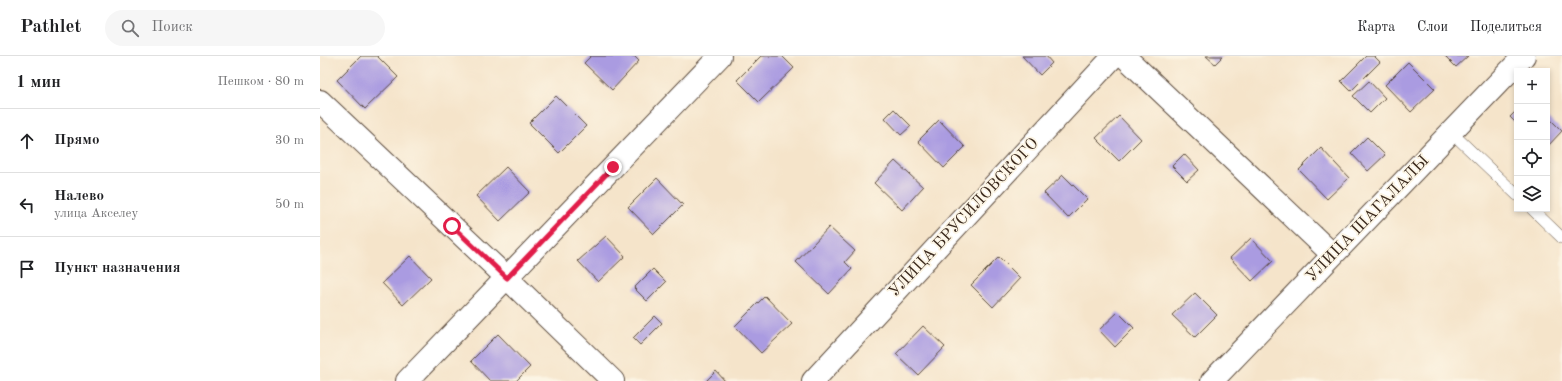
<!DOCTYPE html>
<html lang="ru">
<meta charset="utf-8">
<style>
:root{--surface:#fff;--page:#f6f6f6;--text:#202124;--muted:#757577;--line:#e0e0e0}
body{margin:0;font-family:"Old Standard TT",serif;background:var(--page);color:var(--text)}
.controls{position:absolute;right:12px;top:12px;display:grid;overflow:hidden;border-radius:0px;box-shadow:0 2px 6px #0003}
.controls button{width:36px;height:36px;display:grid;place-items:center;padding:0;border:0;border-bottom:1px solid var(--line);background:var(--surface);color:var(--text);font:20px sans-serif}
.stop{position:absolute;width:12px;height:12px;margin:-9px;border:3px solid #e11d48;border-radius:50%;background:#fff}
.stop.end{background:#e11d48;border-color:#fff;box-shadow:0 1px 4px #0008}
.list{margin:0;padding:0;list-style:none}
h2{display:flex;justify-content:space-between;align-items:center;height:52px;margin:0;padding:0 16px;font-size:17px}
h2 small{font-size:13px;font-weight:400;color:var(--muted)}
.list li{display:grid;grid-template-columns:26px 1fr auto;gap:12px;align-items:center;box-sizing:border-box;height:64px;padding:0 16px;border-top:1px solid var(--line)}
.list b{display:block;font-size:15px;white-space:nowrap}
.list p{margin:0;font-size:13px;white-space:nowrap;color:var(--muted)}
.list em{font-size:13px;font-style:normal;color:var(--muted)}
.icon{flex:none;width:22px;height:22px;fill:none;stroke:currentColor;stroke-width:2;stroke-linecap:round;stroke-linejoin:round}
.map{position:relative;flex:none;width:1242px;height:325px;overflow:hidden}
header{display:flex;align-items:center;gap:24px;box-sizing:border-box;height:56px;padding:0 20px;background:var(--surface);border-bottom:1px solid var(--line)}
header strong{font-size:19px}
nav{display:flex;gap:22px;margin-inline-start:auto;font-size:14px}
.search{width:280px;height:36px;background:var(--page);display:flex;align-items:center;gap:10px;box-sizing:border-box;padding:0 14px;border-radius:22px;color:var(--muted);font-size:15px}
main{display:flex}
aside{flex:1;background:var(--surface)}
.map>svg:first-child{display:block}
</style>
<header>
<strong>Pathlet</strong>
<div class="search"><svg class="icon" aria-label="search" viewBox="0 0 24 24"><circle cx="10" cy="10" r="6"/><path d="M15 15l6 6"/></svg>Поиск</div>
<nav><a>Карта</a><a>Слои</a><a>Поделиться</a></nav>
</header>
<main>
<aside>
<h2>1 мин<small>Пешком · 80 m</small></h2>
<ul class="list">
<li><svg class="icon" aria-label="ahead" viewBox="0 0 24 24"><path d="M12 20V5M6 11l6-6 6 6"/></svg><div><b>Прямо</b></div><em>30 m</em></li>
<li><svg class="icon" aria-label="left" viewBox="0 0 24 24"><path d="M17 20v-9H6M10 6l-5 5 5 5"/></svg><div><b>Налево</b><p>улица Акселеу</p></div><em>50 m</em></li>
<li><svg class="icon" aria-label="arrive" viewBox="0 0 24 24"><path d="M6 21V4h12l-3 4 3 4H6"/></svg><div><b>Пункт назначения</b></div></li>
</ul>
</aside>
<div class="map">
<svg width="1242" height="325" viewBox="0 0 1242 325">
<rect width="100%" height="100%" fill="#fcf5e5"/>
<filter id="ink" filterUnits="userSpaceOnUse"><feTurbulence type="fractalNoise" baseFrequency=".025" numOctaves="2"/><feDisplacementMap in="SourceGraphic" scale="8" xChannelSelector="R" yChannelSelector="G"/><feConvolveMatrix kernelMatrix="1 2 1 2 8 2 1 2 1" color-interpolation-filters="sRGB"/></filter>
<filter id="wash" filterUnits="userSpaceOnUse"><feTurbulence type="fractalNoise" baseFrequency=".012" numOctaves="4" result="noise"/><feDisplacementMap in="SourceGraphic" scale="16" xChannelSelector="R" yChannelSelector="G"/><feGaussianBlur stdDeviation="0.9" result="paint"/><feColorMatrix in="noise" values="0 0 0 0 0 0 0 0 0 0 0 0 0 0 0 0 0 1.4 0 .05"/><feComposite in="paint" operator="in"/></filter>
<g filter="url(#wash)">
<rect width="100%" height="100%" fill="#f5e4ca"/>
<g id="blocks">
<!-- building -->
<path fill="#aa9be1" d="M41 0H57L78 21 45 53 17 24Z
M271 0H314L319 5 292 34 264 7Z
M441 0H462L474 12 439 46 417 24Z
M702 0H726L732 7 720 19Z
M886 0H903L895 8Z
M1046 0H1054L1060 6 1031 35 1021 25Z
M1125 0H1148L1136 11Z
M1088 6 1115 33 1091 56 1065 29Z
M1049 25 1065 42 1050 57 1033 40Z
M236 40 266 70 239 97 209 67Z
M574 53 591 70 581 79 565 62Z
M1197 54V68L1190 61Z
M799 60 821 83 799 105 776 82Z
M1227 60 1242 75 1227 91Z
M619 64 645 91 624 112 598 85Z
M1047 81 1065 99 1048 115 1031 97Z
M1001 92 1029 122 1007 143 979 114Z
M864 98 879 114 867 125 852 110Z
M575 105 603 131 582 154 554 127Z
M186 111 210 136 180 165 156 140Z
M743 119 767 143 748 162 724 137Z
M337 122 363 149 334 178 308 151Z
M509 171 535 195 525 206 532 213 509 238 476 206Z
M286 180 305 200 278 226 258 205Z
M931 182 953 205 932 225 910 202Z
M90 200 111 222 83 249 62 227Z
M679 201 700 222 673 251 651 229Z
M333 213 346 226 327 245 314 232Z
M875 237 897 259 875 281 852 259Z
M445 240 472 268 441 297 415 270Z
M798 256 814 272 795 291 779 274Z
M335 260 342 267 320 289 313 282Z
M603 270 625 291 598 319 576 298Z
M178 278 210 311 196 325H170L151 305Z
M396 315 405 325H386Z"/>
</g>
</g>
<g filter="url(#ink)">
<use href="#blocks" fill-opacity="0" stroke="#574638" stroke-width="1"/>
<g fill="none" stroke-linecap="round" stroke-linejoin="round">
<!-- service casing -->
<g stroke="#574638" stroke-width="12">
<path id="service" d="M1131 76 1197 139
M1212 153 1242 182"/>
</g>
<!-- minor casing -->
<g stroke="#574638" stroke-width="24">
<path id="minor" d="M804 0 1013 199
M0 45 187 222 293 325
M87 325 400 0
M493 325 794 0
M892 325 1204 0"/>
</g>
<!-- service -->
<use href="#service" stroke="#fff" stroke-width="11"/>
<!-- minor -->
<use href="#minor" stroke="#fff" stroke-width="22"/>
</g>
</g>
<g fill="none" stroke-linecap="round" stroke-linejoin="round" filter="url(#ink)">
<!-- route -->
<path stroke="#e11d48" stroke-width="5" d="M132 170 187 222 293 111"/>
</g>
<g text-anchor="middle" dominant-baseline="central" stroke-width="3.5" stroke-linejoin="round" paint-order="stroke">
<!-- street labels -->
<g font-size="16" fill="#3b2a1e" stroke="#fcf5e5">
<text transform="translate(644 162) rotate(-47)">УЛИЦА БРУСИЛОВСКОГО</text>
<text transform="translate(1048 163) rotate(-46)">УЛИЦА ШАГАЛАЛЫ</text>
</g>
</g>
</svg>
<div class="controls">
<button>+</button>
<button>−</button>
<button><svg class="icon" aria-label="locate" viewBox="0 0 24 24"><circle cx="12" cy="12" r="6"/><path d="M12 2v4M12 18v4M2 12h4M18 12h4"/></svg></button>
<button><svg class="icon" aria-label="layers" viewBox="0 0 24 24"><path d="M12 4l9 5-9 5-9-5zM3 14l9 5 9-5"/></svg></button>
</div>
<div class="stop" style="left:132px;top:170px"></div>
<div class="stop end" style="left:293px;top:111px"></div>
</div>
</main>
